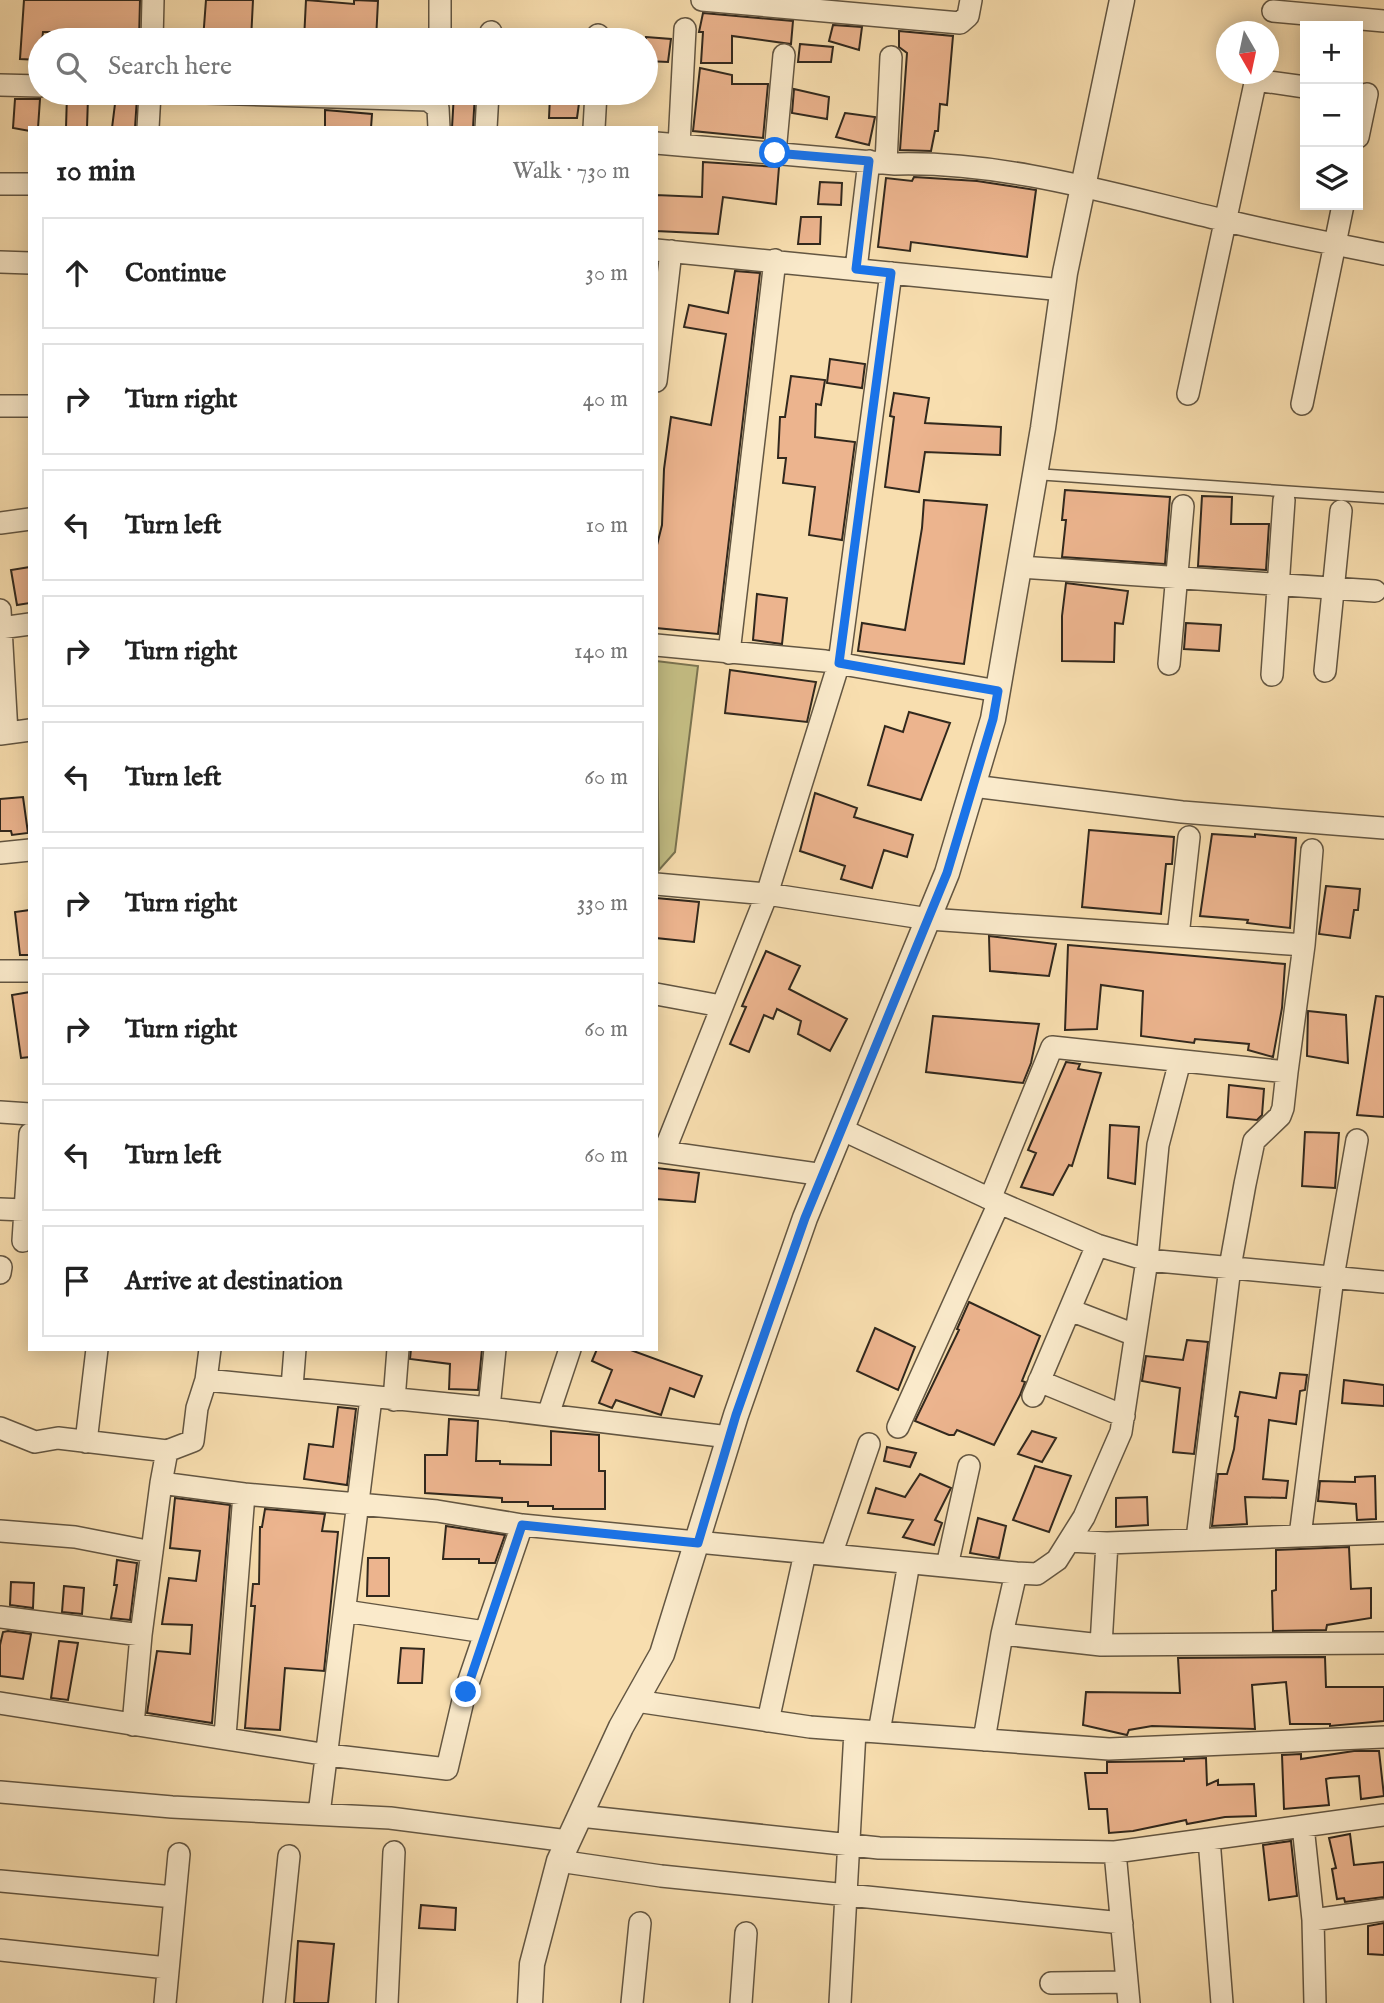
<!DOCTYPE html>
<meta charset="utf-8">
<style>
:root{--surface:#fff;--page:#f2f2f2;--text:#222;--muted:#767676;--line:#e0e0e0}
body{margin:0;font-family:"IM FELL English",serif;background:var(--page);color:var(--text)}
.controls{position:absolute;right:21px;top:21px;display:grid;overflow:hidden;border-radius:0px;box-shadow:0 4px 18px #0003}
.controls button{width:63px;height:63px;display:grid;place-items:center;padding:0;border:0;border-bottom:2px solid var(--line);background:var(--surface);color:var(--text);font:35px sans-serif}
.compass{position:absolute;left:1216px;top:21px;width:63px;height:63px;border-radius:50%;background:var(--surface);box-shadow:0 4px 18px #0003;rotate:171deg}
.stop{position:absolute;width:21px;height:21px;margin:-16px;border:5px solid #1a73e8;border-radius:50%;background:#fff}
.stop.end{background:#1a73e8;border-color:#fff;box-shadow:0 2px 7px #0008}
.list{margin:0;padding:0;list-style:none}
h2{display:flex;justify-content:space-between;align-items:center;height:91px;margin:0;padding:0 28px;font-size:30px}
h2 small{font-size:23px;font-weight:400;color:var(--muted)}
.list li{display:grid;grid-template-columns:46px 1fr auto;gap:21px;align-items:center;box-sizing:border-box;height:112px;margin:0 14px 14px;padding:0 14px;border:2px solid var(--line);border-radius:0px}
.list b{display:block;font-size:26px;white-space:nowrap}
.list em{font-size:23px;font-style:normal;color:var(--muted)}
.icon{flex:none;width:38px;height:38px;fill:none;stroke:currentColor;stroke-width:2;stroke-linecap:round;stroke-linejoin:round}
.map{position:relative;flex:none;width:1384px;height:2003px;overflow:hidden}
.search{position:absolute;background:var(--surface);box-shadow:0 4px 18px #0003;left:28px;top:28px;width:630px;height:77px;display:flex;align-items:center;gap:18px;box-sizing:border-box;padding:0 24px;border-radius:38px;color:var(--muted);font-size:26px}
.panel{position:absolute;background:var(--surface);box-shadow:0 4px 18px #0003;left:28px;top:126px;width:630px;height:1225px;border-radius:0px}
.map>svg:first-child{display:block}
</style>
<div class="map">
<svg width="1384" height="2003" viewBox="0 0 1384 2003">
<rect width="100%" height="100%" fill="#f8deaf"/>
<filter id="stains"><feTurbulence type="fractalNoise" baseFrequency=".00286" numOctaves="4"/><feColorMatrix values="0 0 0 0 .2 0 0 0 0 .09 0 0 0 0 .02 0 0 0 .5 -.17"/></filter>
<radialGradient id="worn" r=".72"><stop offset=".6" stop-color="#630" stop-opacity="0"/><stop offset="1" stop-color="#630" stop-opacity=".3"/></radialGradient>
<!-- green -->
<path fill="#c5bf85" stroke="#7b7451" stroke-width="2" d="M656 661 698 666 675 852 659 870Z"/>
<!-- building -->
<path fill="#ecb48e" stroke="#31281d" stroke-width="2" d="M24 0H140L139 40H61L60 32H43L40 60 20 59Z
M206 0H253L251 40H203Z
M306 0 354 4V0L378 1 376 40H304Z
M703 13 793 21 791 44 732 36V63H701L703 32H699Z
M833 25 862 27 859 50 829 41Z
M899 31 953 36 947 105 940 104 938 131H935L931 151 900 150 907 53 899 47Z
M646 37 671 39 668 62 646 61Z
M800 44 833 47 831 62H798Z
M700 68 732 75V84H768L763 138 693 131Z
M794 89 829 97 827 119 792 113Z
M454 93H475L473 128H452Z
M67 94 88 97 87 128H66Z
M116 96 137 97 135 128H112Z
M550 96H580L577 118H549Z
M15 99H40L38 128H30V131L13 128Z
M325 110 372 114 371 128H325Z
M845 113 875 117 869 145 836 137Z
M703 162 779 167 776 204 723 197 718 234 656 231V195L702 197Z
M914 177 977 181 1036 190 1027 257 911 242 910 251 878 247 886 178 912 181Z
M820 182 842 183 841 205 818 204Z
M801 217H821L820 244H798Z
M735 271 760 273 718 634 656 628V549L662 525 664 469 671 417 711 425 726 334 684 327 689 305 728 313Z
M830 359 865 364 862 388 827 383Z
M791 376 825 380 821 405 816 404 815 437 855 442 842 540 809 535 815 487 783 483 786 458H778L780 417H785Z
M894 393 929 398 925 423 1001 427 1000 455 925 452 919 492 885 487 894 417 890 416Z
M1065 490 1170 497 1165 564 1062 557 1066 520H1062Z
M1202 496 1232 497 1231 524H1269L1266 570 1198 566Z
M924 500 987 505 964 664 858 651 862 623 905 630 922 528Z
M30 567V603L17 605 11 570Z
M1066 583 1128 591 1123 624 1115 623 1114 662 1062 661V616Z
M757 594 787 598 782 644 753 640Z
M1186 623 1221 625 1219 651 1184 649Z
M730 670 816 682 807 722 725 713Z
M909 712 950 723 921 800 868 785 885 726 903 732Z
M815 793 857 808 854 817 913 835 907 857 884 850 872 888 841 879 845 866 800 851Z
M23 797 28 833 12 835 11 831H0V799Z
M1089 830 1174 837 1172 864H1166L1161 914 1082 907Z
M1212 834 1255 837V834L1296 838 1290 928 1247 923 1248 920 1200 916Z
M1326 886 1360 889 1358 910H1354L1350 938 1319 934Z
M656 898 699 902 694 942 656 938Z
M30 910V955H20L15 912Z
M989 936 1056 944 1049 976 990 971Z
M1068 945 1285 964 1282 1008 1273 1057 1248 1050 1249 1044 1195 1039 1194 1043 1141 1036 1143 991 1101 985 1097 1029 1065 1030Z
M766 951 800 966 789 989 847 1019 830 1051 798 1034 801 1021 777 1009 773 1019 764 1015 749 1052 730 1044 746 1007 742 1006Z
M30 992V1057L21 1058 12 995Z
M1376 996 1384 997V1117L1357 1115Z
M1308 1011 1346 1015 1348 1063 1307 1056Z
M933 1016 1039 1024 1031 1063 1023 1083 926 1072Z
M1066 1062 1080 1064 1078 1069 1101 1073 1072 1166 1069 1165 1053 1195 1021 1187 1036 1153 1028 1150Z
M1229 1085 1264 1089 1262 1115 1257 1120 1227 1117Z
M1110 1125 1139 1127 1135 1184 1108 1178Z
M1305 1132 1339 1133 1335 1188 1302 1186Z
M656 1168 699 1173 695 1202 656 1199Z
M969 1302 1040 1336 1022 1381 1025 1382 1020 1395 994 1445 957 1430 954 1435H949L915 1421 959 1330 957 1329Z
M875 1328 915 1347 898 1390 857 1371Z
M1187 1340 1208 1342 1194 1454 1173 1452 1180 1388 1142 1381 1146 1356 1183 1360Z
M411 1349H482L478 1390 449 1389 450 1364 410 1359Z
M597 1349H628L702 1376 694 1397 670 1388 661 1415 616 1400 612 1408 599 1403 612 1370 592 1361Z
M1280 1373 1307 1375 1305 1390 1300 1391 1296 1424 1269 1420 1263 1479 1288 1481 1286 1498 1245 1497 1247 1524 1212 1526 1218 1474H1227L1234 1449 1238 1417 1235 1416 1240 1392 1276 1398Z
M1344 1380 1384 1385V1406L1342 1403Z
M338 1407 356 1409 347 1485 304 1479 309 1444 333 1447Z
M449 1419 478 1421 476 1461H500V1464L551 1465V1431L599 1435V1471H605V1509H553V1506H528V1502H502V1498L425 1493V1455H447Z
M1032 1431 1056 1438 1042 1462 1018 1454Z
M887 1447 916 1453 910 1467 884 1461Z
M1035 1466 1071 1476 1049 1532 1013 1520Z
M920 1474 951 1488 935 1520 942 1523 934 1545 903 1537 913 1520 868 1513 876 1488 905 1497Z
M1375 1476 1376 1519 1357 1520 1356 1504 1318 1501 1320 1481 1355 1482V1477Z
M1147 1497 1148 1525 1116 1527V1498Z
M175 1498 230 1505 212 1723 147 1713 157 1651 190 1654 192 1625 162 1624 169 1578 196 1581 200 1551 170 1548Z
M265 1509 325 1514 322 1531 338 1532 324 1671 285 1668 280 1730 245 1728 255 1606H251L253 1584H259L260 1527H262Z
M978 1518 1006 1526 999 1558 970 1553Z
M446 1526 505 1535 495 1563H479V1559H443Z
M1349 1547 1351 1589 1371 1588V1618L1327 1625 1326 1630 1273 1631 1272 1591 1276 1590V1550Z
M368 1558H389V1596H367Z
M117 1560 137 1563 130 1620 111 1618 117 1585H114Z
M11 1582 34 1583 33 1608 10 1605Z
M64 1586 84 1588 82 1614 62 1612Z
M8 1631 31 1634 23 1679 0 1676V1645L3 1632Z
M59 1641 78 1643 68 1700 51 1698Z
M401 1648 424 1649 422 1683H398Z
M1325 1657 1326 1687H1384V1721L1330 1726V1724H1290L1286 1682 1252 1685 1255 1729 1152 1726 1129 1730 1127 1735 1083 1725 1086 1692 1180 1693 1178 1658Z
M1354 1751H1379L1384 1796 1361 1799 1359 1776 1330 1778 1326 1779 1329 1805 1284 1809 1282 1755 1301 1754V1759Z
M1206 1758 1207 1785 1218 1780V1785L1254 1784 1256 1816 1225 1817 1187 1824 1186 1820 1133 1831 1109 1833 1107 1809H1089L1085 1773H1107V1762L1184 1761V1759Z
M1350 1834 1354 1865 1384 1862V1897L1345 1902 1344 1898 1337 1899 1332 1869 1336 1868 1329 1838Z
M1291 1841 1297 1896 1269 1900 1263 1845Z
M421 1905 456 1908 455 1930 419 1928Z
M1384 1923V1955L1368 1954V1926Z
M298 1941 334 1944 328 2003H294Z"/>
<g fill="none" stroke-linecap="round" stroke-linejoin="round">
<!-- service casing -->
<g stroke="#635642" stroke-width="13">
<path id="service" d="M1035 474 1384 498"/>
</g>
<!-- minor casing -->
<g stroke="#635642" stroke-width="24">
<path id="minor" d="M440 0V40
M702 0 960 23 968 16 971 0
M1273 11 1384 21
M152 40 153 0
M490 40 491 32
M598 40V35
M1256 80 1305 87
M0 85 40 86
M206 93 428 100 438 108 439 128
M148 128 150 93
M486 128 488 93
M594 128 596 93
M1358 137 1367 94
M656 143 895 164C1006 161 1116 195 1223 220 1276 233 1330 243 1384 254
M679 145 685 29
M775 153 784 55
M886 163 891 57
M0 184H30
M656 250 1063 290
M0 262 30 263
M856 269 869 161
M656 381 671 251
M1188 394 1257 74
M1302 404 1343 205
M0 406H30
M0 523 30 519
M1020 567 1375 591
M0 610 7 733
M0 628 30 624
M656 645 825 661 998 691
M729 653 775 260
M1169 664 1183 506
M1325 671 1341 511
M1272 675 1284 500
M0 734 30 730
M973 786 1182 812 1384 828
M0 853 30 850
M656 884 767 894 929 919 1304 945 1287 1072 1052 1047 990 1199
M1178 936 1189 837
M1304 945 1312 850
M0 971H30
M656 994 721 1006
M0 1112 30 1114
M843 1130 986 1197 1097 1245 1147 1260 1384 1282
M656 1151 824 1175
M664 1152 767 894 839 663 891 273
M0 1209 24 1210
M23 1241 30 1134
M0 1273 1 1267
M1070 1310 1135 1335
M206 1380 210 1349
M1039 1381 1124 1416
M292 1387 295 1349
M1033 1396 1097 1245
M394 1400 398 1349
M489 1408 729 1437
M548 1415 570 1349
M898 1427 999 1203
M0 1428 35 1442 58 1438 167 1451
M86 1442 97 1349
M161 1483 167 1451 193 1441 197 1408 206 1380 489 1408 495 1349
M0 1531 75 1537 152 1552
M1300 1536 1333 1277 1357 1140
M1197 1539 1230 1267 1245 1184 1254 1141 1280 1116 1283 1108 1287 1072
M1069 1541 1107 1543 1384 1533
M831 1555 869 1444
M947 1566 969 1466
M1016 1573 1037 1574 1057 1560 1084 1517 1121 1432 1147 1260 1158 1145 1180 1061
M345 1611 485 1632
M0 1617 141 1635
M1101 1645 1107 1543
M636 1701 810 1727 1109 1749 1384 1737
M0 1703 328 1755 447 1769 465 1692 522 1525
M768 1721 805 1553
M133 1725 141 1635 161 1483 244 1494
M879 1732 909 1563
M225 1736 244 1494 437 1511 522 1525 1016 1573 1002 1634
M984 1740 1002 1634 1101 1645 1384 1643
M0 1792 172 1807 390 1818 568 1841
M319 1814 371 1398
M580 1816 879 1848 1115 1852 1384 1815
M1303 1826 1313 1920 1384 1910
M1209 1839 1222 2003
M1115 1852 1129 2003
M559 1861 661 1876 1122 1923
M0 1881 174 1897
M1313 1920 1315 2003
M0 1950 167 1968
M1051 1983 1127 1982
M165 2003 179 1854
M274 2003 289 1856
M387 2003 394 1852
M632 2003 640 1923
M741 2003 746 1933
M840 2003 855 1731"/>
</g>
<!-- tertiary casing -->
<g stroke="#635642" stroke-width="27">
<path id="tertiary" d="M530 2003 532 1964 559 1861 621 1727 662 1654 736 1415 805 1218 947 873 993 719 1043 428 1065 273 1122 0"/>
</g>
<!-- service -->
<use href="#service" stroke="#faeacb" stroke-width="10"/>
<!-- minor -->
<use href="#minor" stroke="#faeacb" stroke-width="21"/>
<!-- tertiary -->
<use href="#tertiary" stroke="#faeacb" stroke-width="24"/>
</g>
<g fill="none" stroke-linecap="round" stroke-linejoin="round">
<!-- route -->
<path stroke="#1a73e8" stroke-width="9" d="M466 1692 522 1525 698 1543 736 1415 805 1218 947 873 993 719 998 691 839 663 891 273 856 269 869 161 775 153"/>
</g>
<rect width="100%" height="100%" filter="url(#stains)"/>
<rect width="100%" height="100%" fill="url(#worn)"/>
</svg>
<div class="controls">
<button>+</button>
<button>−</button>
<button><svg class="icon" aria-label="layers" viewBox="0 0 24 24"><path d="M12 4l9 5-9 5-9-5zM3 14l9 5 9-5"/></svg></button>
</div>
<svg class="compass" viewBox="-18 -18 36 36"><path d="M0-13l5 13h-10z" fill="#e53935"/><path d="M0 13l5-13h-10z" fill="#767676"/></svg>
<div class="stop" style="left:775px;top:153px"></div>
<div class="stop end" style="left:466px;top:1692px"></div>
<div class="search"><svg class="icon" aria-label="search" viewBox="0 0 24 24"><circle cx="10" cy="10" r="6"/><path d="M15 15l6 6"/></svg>Search here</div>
<section class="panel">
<h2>10 min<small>Walk · 730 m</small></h2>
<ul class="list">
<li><svg class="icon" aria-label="ahead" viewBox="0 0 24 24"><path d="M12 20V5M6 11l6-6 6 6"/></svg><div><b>Continue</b></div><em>30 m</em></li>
<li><svg class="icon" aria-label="right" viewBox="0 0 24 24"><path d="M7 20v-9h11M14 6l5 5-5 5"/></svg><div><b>Turn right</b></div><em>40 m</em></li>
<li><svg class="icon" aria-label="left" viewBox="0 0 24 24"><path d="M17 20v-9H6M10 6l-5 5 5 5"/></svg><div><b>Turn left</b></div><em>10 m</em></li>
<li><svg class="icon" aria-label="right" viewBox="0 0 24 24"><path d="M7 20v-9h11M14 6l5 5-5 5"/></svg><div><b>Turn right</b></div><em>140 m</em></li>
<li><svg class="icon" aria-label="left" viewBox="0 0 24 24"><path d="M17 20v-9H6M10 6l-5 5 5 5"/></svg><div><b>Turn left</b></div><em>60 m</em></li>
<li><svg class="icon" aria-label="right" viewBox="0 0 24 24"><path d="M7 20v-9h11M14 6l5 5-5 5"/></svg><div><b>Turn right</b></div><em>330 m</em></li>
<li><svg class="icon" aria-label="right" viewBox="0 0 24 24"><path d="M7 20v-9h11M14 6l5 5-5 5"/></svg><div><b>Turn right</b></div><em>60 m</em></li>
<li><svg class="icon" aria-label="left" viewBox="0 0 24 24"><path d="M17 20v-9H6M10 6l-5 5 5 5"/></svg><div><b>Turn left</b></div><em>60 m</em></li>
<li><svg class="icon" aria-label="arrive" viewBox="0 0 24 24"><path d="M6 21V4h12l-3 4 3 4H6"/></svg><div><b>Arrive at destination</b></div></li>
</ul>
</section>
</div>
